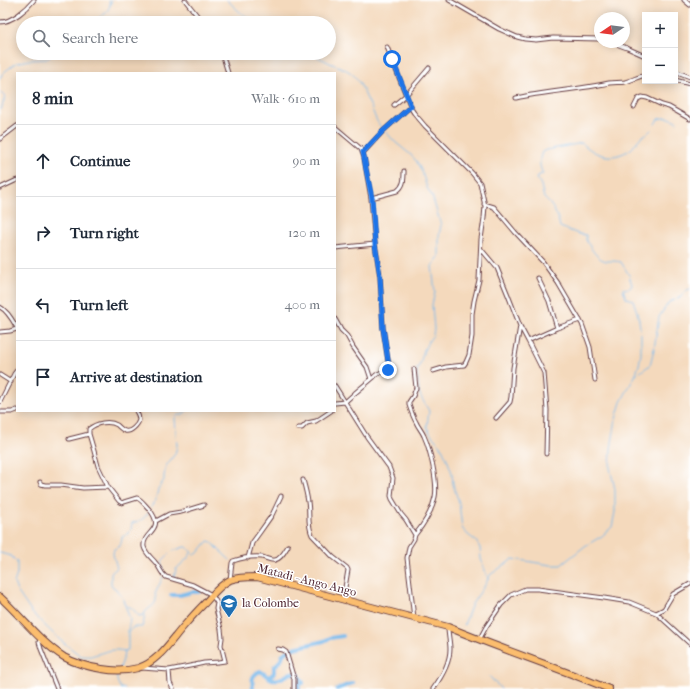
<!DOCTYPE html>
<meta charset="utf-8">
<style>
:root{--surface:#fff;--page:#f6f6f7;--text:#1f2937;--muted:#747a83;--line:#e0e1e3}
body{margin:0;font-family:"IM FELL French Canon",serif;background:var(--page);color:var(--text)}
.controls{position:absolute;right:12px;top:12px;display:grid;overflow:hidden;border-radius:0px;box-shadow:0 2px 10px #0003}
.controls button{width:36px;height:36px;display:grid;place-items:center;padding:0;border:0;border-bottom:1px solid var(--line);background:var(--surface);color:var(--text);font:20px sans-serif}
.compass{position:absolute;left:594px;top:12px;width:36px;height:36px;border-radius:50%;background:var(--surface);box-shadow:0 2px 10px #0003;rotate:257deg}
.stop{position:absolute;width:12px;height:12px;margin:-9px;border:3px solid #1a73e8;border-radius:50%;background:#fff}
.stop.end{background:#1a73e8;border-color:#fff;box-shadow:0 1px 4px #0008}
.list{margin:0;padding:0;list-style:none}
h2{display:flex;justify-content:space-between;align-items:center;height:52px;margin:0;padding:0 16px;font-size:17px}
h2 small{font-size:13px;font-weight:400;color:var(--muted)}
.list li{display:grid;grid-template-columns:26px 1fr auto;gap:12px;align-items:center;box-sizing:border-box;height:72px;padding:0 16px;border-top:1px solid var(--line)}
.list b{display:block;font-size:15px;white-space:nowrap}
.list em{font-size:13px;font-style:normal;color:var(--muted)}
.icon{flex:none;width:22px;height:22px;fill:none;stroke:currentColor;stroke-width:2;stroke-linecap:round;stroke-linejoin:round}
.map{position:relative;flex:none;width:690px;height:689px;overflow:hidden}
.search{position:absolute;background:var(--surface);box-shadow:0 2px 10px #0003;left:16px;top:16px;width:320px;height:44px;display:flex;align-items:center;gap:10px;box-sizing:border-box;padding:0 14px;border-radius:22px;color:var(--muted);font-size:15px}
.panel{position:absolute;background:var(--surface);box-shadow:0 2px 10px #0003;left:16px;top:72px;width:320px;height:340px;border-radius:0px}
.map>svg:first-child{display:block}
</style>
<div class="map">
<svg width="690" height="689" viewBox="0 0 690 689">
<rect width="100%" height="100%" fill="#fff"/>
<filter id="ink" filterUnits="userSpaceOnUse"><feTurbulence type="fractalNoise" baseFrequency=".025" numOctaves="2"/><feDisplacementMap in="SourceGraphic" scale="8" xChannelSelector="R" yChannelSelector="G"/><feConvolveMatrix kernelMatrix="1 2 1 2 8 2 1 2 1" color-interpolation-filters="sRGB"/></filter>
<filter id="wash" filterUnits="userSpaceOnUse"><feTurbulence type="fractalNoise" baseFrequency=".012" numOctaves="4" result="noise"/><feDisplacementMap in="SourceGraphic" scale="16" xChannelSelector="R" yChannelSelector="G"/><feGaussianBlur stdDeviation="0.9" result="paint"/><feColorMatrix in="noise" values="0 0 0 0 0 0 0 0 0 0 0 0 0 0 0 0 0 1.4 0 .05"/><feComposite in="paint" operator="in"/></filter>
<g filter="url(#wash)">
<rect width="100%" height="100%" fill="#f4d9bc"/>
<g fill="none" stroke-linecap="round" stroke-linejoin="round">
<!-- stream -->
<path stroke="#76b8eb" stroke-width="1" d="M227 0 241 13 253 21V23
M110 5 112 0
M91 23 106 13 110 6 109 0
M310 53C315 55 319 58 324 60 334 66 349 68 356 78 362 85 365 96 369 103 374 112 375 121 382 128
M0 78 3 73 16 63 29 60 47 59 53 53
M0 92 5 97 1 110 0 111
M655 124 658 119C666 117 671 117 677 122
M386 132 395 142 411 155 417 162 422 172 427 188 432 196 441 225 439 236V257L432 266 435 292 432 305 434 329 433 335 428 342 424 350 420 364 417 369 419 392 421 397 429 411 427 426 429 432 442 448 447 459 452 473 453 484 459 503 462 528 467 534 476 541 480 548 481 559 488 579
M636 375 650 365 654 349 659 317 669 302 680 298 685 291 690 289
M151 507 156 500 158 489 164 480V476L166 466 175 454 177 446 175 418 178 415H182L187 411
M0 553 11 556 17 562V574L14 583 17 591 32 613 60 640 81 656C85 656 90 657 94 655 105 652 112 648 124 651L123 659 120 668
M164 572 162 561 172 551 184 547H187L193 554H197L208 541 212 542 218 549 230 560
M174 578 176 569 188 558 191 553
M125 605 132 608 139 616 144 615
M464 625 472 604 485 585 490 575 513 559 551 565H561L585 546 602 536 612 527 615 512V489L610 468 611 449 616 419 621 402 635 376 639 365 641 354V335L639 320 637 312 633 300 626 298 623 289 630 288 632 285 629 275 621 262C616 261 612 261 607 261 597 260 591 248 586 240V235L579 234 560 227C558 216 553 205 544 198L541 185 537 178 539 175 543 174C539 166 539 160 542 152L546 150 582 143C597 157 613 161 631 149 634 147 636 142 639 139 643 135 648 134 651 130
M129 632 133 627H142L144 620 145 612C151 606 159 604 155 594L163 577
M124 651 128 650V630L130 619 122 597 116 589 113 587 111 584V573L117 568 113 554 114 549C120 547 122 543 122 537 130 533 131 532 132 523 139 522 144 519 148 513
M118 673C115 678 118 684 121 689
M490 677 501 689
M121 688 125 689"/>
<!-- canal -->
<path stroke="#76b8eb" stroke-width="4" d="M171 595H180L192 592H199
M269 677 274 673V667L281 660 283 654 294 648 324 641 330 638 343 636
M253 689C252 679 251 676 260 671 264 673 265 674 268 677 276 683 284 677 291 673L299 675 303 683 298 684 299 689
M337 689 353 683"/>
</g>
</g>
<g filter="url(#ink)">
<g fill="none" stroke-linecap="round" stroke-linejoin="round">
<!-- street casing -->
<g stroke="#643b41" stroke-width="5">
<path id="street" d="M185 0 203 23
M449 0 499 29 517 37 525 39 536 40 553 38 600 39
M684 0 690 5
M0 22C12 22 27 9 34 0
M611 42 627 48 645 56
M387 47 406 95 394 105
M222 53 228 73
M429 68 406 95 412 110 414 113 425 126 472 173 480 183 485 206 484 218 481 239 479 280 474 301 472 314V336L469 355 466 362 464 365 446 367 433 371
M675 71 690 77
M675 80 690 84
M516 98C547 91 578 90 609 83 614 82 620 83 625 82 632 80 638 77 645 75
M634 107 638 99 642 97 647 98 662 105 669 107 690 119
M335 127 361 149 364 157 366 169 371 198 375 244 380 276 383 328 389 367C385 373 377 372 374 377L355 393 345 402 367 437 389 467 393 478 391 496 392 499 401 514 406 520 415 535 414 539 409 547 407 558 414 618
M0 139 17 126
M363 153 382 132 411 106
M0 188 17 180
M371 198 397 191C404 186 404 180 404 171
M484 204 494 207 515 232 543 262 558 283 582 324 590 347 595 380
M335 248 375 244
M481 249 497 268 508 295 520 326 528 341 557 328 549 301 538 278
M0 307C8 311 13 321 17 328
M335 319 341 330 347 336 353 347 367 367 371 379
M557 328 580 320
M0 332 10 331 17 329
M528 341 544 373 547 410 546 454
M414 369 416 388 413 396 409 402V405C411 411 413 417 416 422 418 427 422 431 424 436 430 449 438 483 435 497 432 512 424 524 415 535
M0 375 11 382
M335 386 345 402 335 403
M0 402 14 374 17 370
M136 411C138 414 139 416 139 420 138 425 130 433 125 431 122 430 119 427 117 425 109 420 96 423 89 429V434L94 451 98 466 108 487 119 501 122 503 124 502 137 498C142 500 145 505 149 509 167 531 142 531 144 547 146 554 151 557 155 562 160 567 160 573 166 577L193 585 212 595 217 603 216 609 221 629 222 638 221 645 225 661 218 662 204 663 195 665 169 670 142 668
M0 412H12L17 410
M496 418 510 402 511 397 513 368 520 326
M298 428H302L307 423 316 421 331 411
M69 439 89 434
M303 480C305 487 307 495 308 502 310 513 307 524 312 535L333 557 347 568 348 570 343 599
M40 482 41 484 45 485H61L83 488 108 487
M156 521 169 514 181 512 204 505
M248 558 252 543 260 532 272 515 281 496
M230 580 232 563 233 561C242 558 253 556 262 557 266 558 271 561 275 560 281 559 285 551 288 546
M656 613 690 644
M41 639 39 642 41 649 57 689
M479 640 486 627 501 605 511 595 525 589H538L604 598 629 602 656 613 664 609 673 594 690 584
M278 649 283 650 286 652 294 679V689
M169 670 170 683 173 689
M433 689C441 678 450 664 450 649 450 642 448 635 448 627"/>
</g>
<!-- highway casing -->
<g stroke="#643b41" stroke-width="8">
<path id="highway" d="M0 597C21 616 40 642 64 657 76 664 89 667 102 669 113 671 127 671 138 668 158 662 170 642 183 627 189 620 196 612 203 605 211 597 219 585 230 580 238 577 248 577 257 577L448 627C501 649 556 667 609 689"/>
</g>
<!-- street -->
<use href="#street" stroke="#fff" stroke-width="3"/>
<!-- highway -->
<use href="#highway" stroke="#fbbd6e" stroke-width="6"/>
</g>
</g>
<g fill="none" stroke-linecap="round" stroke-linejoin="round" filter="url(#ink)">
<!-- route -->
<path stroke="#1a73e8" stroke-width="5" d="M388 370 389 367 383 328 380 276 375 244 372 198 366 169 364 157 363 152 382 132 411 106 392 59"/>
</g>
<!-- icons -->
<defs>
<g id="school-pin" transform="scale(0.9)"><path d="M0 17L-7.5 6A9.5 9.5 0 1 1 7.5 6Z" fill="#1f6fb2" stroke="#fff"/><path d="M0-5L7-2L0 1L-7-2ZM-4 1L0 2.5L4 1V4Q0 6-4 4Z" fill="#fff"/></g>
</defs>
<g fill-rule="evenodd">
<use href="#school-pin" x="229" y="603"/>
</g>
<g text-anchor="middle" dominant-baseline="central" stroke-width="3" stroke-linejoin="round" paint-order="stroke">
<!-- street labels -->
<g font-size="12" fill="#4a1f2b" stroke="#fff">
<text transform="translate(307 580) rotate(14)">Matadi - Ango Ango</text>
</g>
<!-- poi labels -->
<g font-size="12" fill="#4a1f2b" stroke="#fff" text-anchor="start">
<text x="242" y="603">la Colombe</text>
</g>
</g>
</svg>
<div class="controls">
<button>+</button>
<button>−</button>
</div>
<svg class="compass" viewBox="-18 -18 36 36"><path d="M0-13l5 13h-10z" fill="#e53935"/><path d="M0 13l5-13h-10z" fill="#747a83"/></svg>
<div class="stop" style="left:392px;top:59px"></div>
<div class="stop end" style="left:388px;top:370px"></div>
<div class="search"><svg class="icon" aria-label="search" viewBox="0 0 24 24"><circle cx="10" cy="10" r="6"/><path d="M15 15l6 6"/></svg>Search here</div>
<section class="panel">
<h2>8 min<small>Walk · 610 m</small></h2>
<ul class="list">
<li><svg class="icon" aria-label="ahead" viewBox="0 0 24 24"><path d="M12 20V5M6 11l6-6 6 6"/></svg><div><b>Continue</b></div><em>90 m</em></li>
<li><svg class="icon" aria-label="right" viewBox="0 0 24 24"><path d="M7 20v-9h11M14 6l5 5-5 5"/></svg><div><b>Turn right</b></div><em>120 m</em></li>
<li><svg class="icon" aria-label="left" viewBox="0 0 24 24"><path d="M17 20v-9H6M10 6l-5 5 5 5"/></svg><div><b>Turn left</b></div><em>400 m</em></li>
<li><svg class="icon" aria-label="arrive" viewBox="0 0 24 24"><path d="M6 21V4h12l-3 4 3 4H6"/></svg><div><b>Arrive at destination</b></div></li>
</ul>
</section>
</div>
